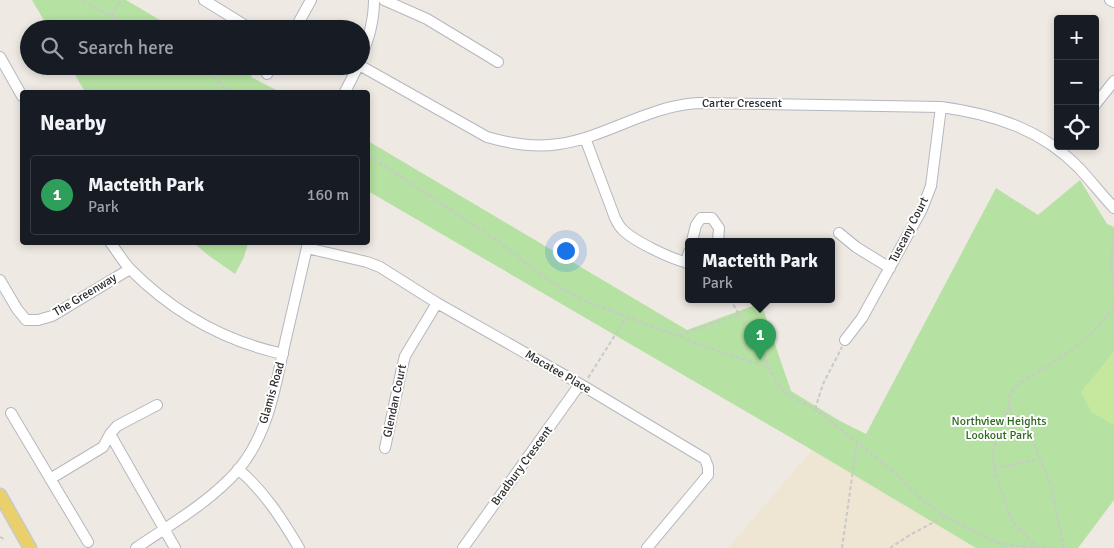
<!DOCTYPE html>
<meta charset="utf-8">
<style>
:root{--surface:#171b24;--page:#20242c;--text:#f1f3f6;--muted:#9ea1a6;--line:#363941;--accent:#4c66f1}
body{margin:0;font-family:Signika,sans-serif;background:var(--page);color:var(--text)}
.controls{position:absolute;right:15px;top:15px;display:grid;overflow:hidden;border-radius:5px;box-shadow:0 2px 8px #0003}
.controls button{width:45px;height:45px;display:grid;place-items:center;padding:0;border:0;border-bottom:1px solid var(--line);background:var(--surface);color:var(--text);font:25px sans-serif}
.you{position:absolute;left:565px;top:250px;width:18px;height:18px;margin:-12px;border:4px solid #fff;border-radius:50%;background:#1a73e8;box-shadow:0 0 0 8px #1a73e833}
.badge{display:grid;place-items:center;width:32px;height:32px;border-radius:50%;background:var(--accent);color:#fff;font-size:16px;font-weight:700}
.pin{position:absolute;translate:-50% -41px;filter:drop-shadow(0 1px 2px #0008)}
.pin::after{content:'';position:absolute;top:26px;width:18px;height:15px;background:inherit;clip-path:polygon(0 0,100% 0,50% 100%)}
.popup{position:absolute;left:685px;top:238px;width:150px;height:65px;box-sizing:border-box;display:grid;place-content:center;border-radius:5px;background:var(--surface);filter:drop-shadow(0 1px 4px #0005);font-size:16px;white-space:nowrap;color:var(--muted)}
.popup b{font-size:19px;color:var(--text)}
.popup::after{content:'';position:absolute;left:50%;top:100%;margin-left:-10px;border:10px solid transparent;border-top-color:var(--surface)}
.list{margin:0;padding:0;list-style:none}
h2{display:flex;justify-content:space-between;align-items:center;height:65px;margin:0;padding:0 20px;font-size:21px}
h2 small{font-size:16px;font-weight:400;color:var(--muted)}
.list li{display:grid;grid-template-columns:32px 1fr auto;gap:15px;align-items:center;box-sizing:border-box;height:80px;margin:0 10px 10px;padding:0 10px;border:1px solid var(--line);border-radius:5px}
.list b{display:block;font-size:19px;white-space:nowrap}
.list p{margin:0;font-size:16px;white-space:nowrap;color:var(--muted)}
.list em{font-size:16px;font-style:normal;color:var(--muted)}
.icon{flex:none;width:28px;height:28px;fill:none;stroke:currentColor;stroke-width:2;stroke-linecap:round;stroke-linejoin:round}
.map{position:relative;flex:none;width:1114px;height:548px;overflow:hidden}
.search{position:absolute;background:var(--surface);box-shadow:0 2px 8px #0003;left:20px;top:20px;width:350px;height:55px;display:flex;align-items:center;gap:12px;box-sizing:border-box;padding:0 18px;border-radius:28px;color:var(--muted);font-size:19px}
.panel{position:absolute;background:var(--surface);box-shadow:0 2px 8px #0003;left:20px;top:90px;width:350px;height:155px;border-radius:5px}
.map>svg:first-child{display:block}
</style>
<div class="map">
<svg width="1114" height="548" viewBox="0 0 1114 548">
<rect width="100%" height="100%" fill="#eee9e2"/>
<!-- education -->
<path fill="#eee6d3" d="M812 450 976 548H728Z"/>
<!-- green -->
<path fill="#b5e1a2" d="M32 0H126L175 29H49Z
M70 66H238L252 75 251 77 280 92H85Z
M368 141 687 330 761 303 791 391 840 421 866 434 996 188 1038 215 1080 180 1107 224 1114 227V500L1078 548H976L812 450 368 191Z
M194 243H248L244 257 235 274 208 255Z"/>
<!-- pitch -->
<path fill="#c6e79e" d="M1114 351V425L1092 413 1081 392Z"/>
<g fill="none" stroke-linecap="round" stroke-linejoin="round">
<!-- minor casing -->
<g stroke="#b5b7c0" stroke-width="12">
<path id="minor" d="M204 0 251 29
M384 0 427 19 498 62
M1110 0 1114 2
M295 29 311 0
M0 57 22 96
M361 58C369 38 374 21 374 0
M361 66 487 137C511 144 534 148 559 144 594 139 627 120 661 110 673 106 685 104 698 103L941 107C993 114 1041 129 1079 168 1091 181 1102 195 1114 208
M267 74 272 66
M345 92 358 66
M1095 105 1114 81
M585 138 615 218C617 222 619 226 622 229 633 241 673 260 689 263
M839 233 856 247 890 268
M692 241 696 225 701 218H712L719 228 718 241
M110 242C117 251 123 262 131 270 173 312 224 341 283 354
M307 248 367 262 380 267 437 303 580 384 705 459 708 467V475L647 548
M686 263 689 252
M0 280 17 309 26 320H38L52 316 130 269
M845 340 862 318 922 209 931 186 941 107
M11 413 88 542
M110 434 175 548
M385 448 402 368 405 356 437 303
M238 469C264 491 282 519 299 548
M50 479 103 447 110 434 117 426 157 405
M136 548C171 524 210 502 238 470 267 436 275 390 284 347 292 313 300 278 308 243
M463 548 580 384"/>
</g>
<!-- major casing -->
<g stroke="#c9c9c9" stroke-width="15">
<path id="major" d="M0 495 30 548"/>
</g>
<!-- path -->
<path stroke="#c9c9c9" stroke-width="2" stroke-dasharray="4 2.5" stroke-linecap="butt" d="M83 0 133 29
M111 16 121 0
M208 29 215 18
M197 66 218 81 228 92
M368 155 498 241C525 264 554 285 585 301L718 351 768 367
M1114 230 1111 264 1114 287
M730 299 752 337 764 350 768 367 780 387 787 394 815 409 857 442 898 476 922 500 945 516 996 542 1018 546 1053 548
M679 335 738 315
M588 378 627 316
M1009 406 993 452 994 468 1012 521 1037 547
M815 409 823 384 842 347
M994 468 1040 459
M0 537 6 540
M842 548 857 442
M890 548 910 535 945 516
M1064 548 1051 485 1033 442 1012 413 1009 406 1010 394 1021 382 1057 360 1084 341 1108 316 1113 307 1114 296"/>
<!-- minor -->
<use href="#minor" stroke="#fff" stroke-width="10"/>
<!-- major -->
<use href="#major" stroke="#ead06b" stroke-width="12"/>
</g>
<g text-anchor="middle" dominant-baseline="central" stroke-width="4" stroke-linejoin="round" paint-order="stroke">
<!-- street labels -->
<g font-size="12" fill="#2e2e2e" stroke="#fff">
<text x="742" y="103">Carter Crescent</text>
<text transform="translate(909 230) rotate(-63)">Tuscany Court</text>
<text transform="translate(85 295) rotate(-31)">The Greenway</text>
<text transform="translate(558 372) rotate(30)">Macatee Place</text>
<text transform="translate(272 393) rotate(-74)">Glamis Road</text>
<text transform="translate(395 401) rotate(-78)">Glendan Court</text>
<text transform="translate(522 466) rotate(-54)">Bradbury Crescent</text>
</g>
<!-- park labels -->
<g font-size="12" fill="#2d691f" stroke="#fff">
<text x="999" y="421">Northview Heights<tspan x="999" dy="14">Lookout Park</tspan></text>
</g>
</g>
</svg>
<div class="controls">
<button>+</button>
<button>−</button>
<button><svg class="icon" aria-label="locate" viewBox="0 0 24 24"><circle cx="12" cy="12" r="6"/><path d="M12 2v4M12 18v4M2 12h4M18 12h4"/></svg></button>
</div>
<div class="you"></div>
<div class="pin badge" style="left:760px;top:360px;background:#2e9e5b">1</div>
<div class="popup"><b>Macteith Park</b>Park</div>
<div class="search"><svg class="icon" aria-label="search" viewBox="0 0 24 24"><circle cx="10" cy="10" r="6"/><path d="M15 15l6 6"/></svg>Search here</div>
<section class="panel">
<h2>Nearby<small></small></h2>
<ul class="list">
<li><span class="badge" style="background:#2e9e5b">1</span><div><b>Macteith Park</b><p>Park</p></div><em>160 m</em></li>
</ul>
</section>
</div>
